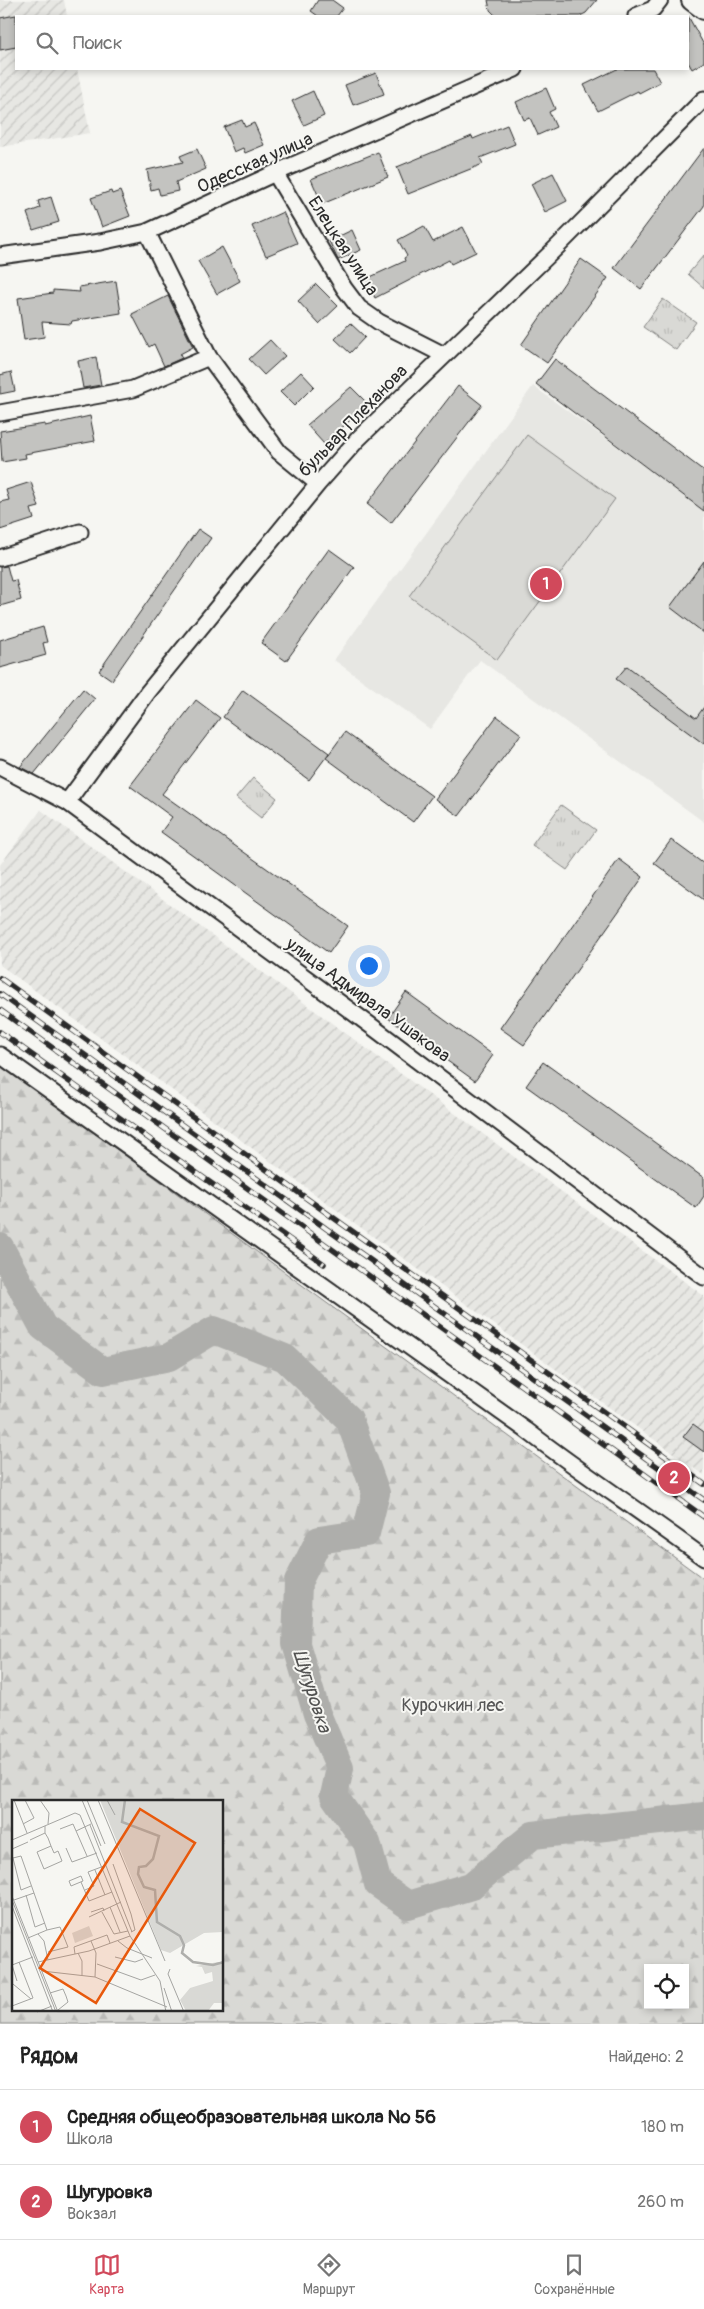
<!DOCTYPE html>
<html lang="ru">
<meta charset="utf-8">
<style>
:root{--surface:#fff;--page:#f2f2f2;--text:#222;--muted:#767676;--line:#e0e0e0;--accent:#d1495b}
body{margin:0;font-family:Pangolin,sans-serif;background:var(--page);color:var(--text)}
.controls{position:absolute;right:15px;bottom:15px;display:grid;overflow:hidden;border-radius:0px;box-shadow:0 2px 8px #0003}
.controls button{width:45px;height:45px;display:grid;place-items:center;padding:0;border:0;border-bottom:1px solid var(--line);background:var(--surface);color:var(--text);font:25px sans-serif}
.you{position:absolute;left:368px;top:965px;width:18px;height:18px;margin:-12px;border:4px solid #fff;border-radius:50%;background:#1a73e8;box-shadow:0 0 0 8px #1a73e833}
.badge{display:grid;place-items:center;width:32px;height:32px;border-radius:50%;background:var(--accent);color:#fff;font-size:16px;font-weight:700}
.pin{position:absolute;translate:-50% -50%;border:2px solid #fff;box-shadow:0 1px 5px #0006}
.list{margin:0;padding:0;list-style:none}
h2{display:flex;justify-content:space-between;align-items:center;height:65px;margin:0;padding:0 20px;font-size:21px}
h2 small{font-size:16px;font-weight:400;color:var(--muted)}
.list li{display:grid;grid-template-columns:32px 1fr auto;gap:15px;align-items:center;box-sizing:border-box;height:75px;padding:0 20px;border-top:1px solid var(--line)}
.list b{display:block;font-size:19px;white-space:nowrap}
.list p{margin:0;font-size:16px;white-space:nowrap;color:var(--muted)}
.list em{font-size:16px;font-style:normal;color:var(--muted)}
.icon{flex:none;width:28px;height:28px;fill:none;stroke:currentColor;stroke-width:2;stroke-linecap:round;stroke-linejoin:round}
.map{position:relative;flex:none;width:704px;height:2024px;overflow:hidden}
.search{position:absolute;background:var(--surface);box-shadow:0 2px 8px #0003;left:15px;right:15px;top:15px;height:55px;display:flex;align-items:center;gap:12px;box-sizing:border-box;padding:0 18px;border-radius:0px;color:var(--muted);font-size:19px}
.sheet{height:215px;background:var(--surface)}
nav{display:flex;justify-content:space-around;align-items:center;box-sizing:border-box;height:70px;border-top:1px solid var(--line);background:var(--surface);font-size:14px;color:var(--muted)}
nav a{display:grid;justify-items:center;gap:2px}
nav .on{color:var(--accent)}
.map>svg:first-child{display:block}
</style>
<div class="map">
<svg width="704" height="2024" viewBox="0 0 704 2024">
<defs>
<pattern id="industrial-furrows" width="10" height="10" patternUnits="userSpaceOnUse" patternTransform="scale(1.25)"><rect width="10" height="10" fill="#e7e7e3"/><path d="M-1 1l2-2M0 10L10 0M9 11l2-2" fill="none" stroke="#c6c6c3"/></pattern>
<pattern id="forest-firs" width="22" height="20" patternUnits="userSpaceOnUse" patternTransform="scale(1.25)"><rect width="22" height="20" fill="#d9d9d5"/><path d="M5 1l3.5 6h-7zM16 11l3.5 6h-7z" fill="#babab7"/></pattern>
<pattern id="park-tufts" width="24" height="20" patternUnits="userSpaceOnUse" patternTransform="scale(1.25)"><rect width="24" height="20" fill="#d9d9d5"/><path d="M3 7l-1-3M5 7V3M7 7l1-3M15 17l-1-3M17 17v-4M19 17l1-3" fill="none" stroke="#babab7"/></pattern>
</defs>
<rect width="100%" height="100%" fill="#f6f6f2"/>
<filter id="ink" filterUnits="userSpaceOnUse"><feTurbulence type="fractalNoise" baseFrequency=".02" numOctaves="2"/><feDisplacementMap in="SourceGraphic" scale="10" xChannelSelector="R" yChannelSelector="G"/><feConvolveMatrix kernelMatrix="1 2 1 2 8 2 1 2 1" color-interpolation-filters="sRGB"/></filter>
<g filter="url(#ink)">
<!-- built -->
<path fill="#e7e7e3" d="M533 386 704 509V822L480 660 430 729 334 660Z"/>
<!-- industrial -->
<path fill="url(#industrial-furrows)" d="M0 0H64L67 16H16V69H77L90 133 0 147Z
M41 810 704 1296V1475L565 1376 0 965V865Z"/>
<!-- grass -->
<path fill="#d9d9d5" stroke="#828280" d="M704 255V288L688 274Z
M527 435 615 499 497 660 409 596Z"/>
<!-- forest -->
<path fill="url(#forest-firs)" stroke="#828280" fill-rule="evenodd" d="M0 1064 704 1579V2024H0ZM14 1802H222V2010H14ZM648 1968H685V2005H648Z"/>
<!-- park -->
<path fill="url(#park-tufts)" stroke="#828280" d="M663 299 696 322 676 350 643 327Z
M253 778 277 798 261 818 236 798Z
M561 805 596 830 567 870 532 845Z"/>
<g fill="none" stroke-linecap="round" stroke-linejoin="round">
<!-- river -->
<path stroke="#aeaeab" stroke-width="28" d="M0 1247 43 1327 103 1371 169 1357 214 1330 285 1358 349 1419 376 1493 366 1533 319 1540 298 1582 296 1644 317 1714 340 1768 334 1796 367 1843 378 1884 408 1905 471 1886 533 1835 704 1816"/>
</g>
<!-- building -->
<path fill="#c3c3c0" stroke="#2b2b2b" d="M318 0H332L343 8 337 16H318L311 11Z
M488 0H597L586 13 580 16H496L490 10Z
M16 15V47L0 50V18Z
M688 16 704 45V62L692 69 688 62Z
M617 69H653L660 82 639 93 638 91 598 111 584 85Z
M376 73 384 94 353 105 345 85Z
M546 88 555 109 549 112 556 127 538 135 530 118 524 120 516 102Z
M313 91 324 116 304 125 292 101Z
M242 120 245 127 254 123 264 145 245 153 243 148 234 152 224 127Z
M507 125 515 144 480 158 483 164 408 194 397 167 472 136 473 139Z
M704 148V206L641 289 614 268Z
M197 149 206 169 176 182 178 191 160 195 158 188 151 190 147 170 183 162 180 156Z
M378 152 388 177 322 204 311 179Z
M553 173 567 201 545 212 531 184Z
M111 191 112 194 120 191 130 216 102 227 91 198Z
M51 197 59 222 33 230 27 213 40 208 38 201Z
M283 212 297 243 266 256 252 226Z
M424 226 433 242 463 227 476 252 451 264 449 260 375 298 366 279 405 261 404 258 407 256 398 240Z
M352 230 361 250 338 260 329 241Z
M222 247 240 281 217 294 198 261Z
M581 259 608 278 547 363 521 345Z
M116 281 121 313 72 321 71 324 42 322 44 337 24 340 18 298 53 293V290L80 292 79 287Z
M316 284 338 306 319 324 298 301Z
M168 296 193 347 180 354 182 358 164 366 154 344 149 347 132 314Z
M350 323 365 337 350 353 335 339Z
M270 340 285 356 264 375 249 359Z
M96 357 101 385 83 388 78 361Z
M555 359 704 471V511L536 384Z
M11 372 15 391 0 394V375Z
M301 372 314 386 294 406 280 392Z
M458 386 482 405 391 523 367 504Z
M351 387 368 404 324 444 307 425Z
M90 416 95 441 25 454 26 458 2 462 0 431 45 424V426Z
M31 482 39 507 31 509 34 519 0 530V502L9 500 6 490Z
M198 529 211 538 112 680 99 671Z
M329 549 354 567 286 661 261 643Z
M704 561V633L670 607Z
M7 566 11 581 16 580 21 600 0 606V567Z
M43 627 47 642 43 643 46 655 0 668V640Z
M627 666 696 718 704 707V744L616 679Z
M83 689 95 699 34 774 20 767Z
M243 690 329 753 309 780 223 717Z
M196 700 220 718 162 794 348 926 329 953 161 832 172 817 130 786Z
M497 716 521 734 459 816 435 799Z
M345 732 432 796 413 822 326 758Z
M671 840 704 864V900L654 863Z
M619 859 643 877 524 1045 500 1028Z
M406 992 493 1055 475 1081 388 1018Z
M543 1062 704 1178V1196L696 1208 526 1086Z
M693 1424 704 1432V1452L683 1437Z"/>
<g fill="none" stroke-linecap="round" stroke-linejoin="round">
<!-- minor casing -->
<g stroke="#2b2b2b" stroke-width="19">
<path id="minor" d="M636 16 653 9 660 0
M275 173 344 288 359 308 379 322 444 355
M147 232 209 357 279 452 318 484
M0 256 100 242 147 232 275 173 515 69
M0 413 133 389 209 357
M0 558 80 532
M0 767 67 802 370 1025 704 1277
M67 802 148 692 318 484 358 439 558 246 704 99
M0 1055 526 1430C584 1475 645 1514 704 1558"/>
</g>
<!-- secondary casing -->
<g stroke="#2b2b2b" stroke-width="24">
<path id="secondary" d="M692 0 704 9"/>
</g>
<!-- minor -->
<use href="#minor" stroke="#f6f6f2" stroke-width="15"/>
<!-- secondary -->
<use href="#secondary" stroke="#f6f6f2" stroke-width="20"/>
<!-- rail casing -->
<g stroke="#2b2b2b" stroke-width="5.5">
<path id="rail" d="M0 978 704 1484
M0 994 704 1500
M0 1010 704 1517
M0 1032 324 1264"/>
</g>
<!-- rail -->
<use href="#rail" stroke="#f6f6f2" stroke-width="4" stroke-dasharray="11" stroke-linecap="butt"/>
</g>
</g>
<g text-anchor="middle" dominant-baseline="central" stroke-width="4" stroke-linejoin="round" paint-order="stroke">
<!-- street labels -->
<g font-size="18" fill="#2b2b2b" stroke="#f6f6f2">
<text transform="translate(255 163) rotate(-24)">Одесская улица</text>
<text transform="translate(343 246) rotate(57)">Елецкая улица</text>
<text transform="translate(353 421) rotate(-46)">бульвар Плеханова</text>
<text transform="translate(368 1000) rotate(36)">улица Адмирала Ушакова</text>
</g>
<!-- park labels -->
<g font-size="18" fill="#565656" stroke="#f6f6f2">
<text x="453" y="1705">Курочкин лес</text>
</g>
<!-- water labels -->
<g font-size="19" font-style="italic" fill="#525251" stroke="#f6f6f2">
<text transform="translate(312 1691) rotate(72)">Шугуровка</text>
</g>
</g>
<!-- overview -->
<g transform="translate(12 1800)">
<rect width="211" height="211" fill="#f6f6f2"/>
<path d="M77 126 81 136 63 143 60 133Z" fill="#d9d9d5"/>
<path d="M88 0H211V132L192 133 158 153 149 150ZM206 162H211V203H202L196 211H174L168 200 178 188 201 181 200 172 193 174 190 167 184 166Z" fill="#d9d9d5"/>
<path fill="none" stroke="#aeaeab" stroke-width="2.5" d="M113 0 110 22 147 36 141 59 134 66 127 67 126 74 132 87 143 90 145 122 168 136 172 145 170 153 181 162 201 165 212 162"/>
<path fill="none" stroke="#a5a5a2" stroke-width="1" d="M2 0 15 33M28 0 37 13 36 24M70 0 89 46M75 0 93 44M86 0 153 161M95 0 103 15M11 24 22 18 13 0M78 25 120 132M48 29 61 24 75 56M64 31 79 24M33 33 36 38 39 46 42 53 46 51 50 61 32 69 25 52 39 46M0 40 63 13 68 15 118 136 148 181 154 212M18 40 33 33V26M54 48 60 62 85 53M0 49 16 42M0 55 1 58 9 56 35 130 16 138M1 58 9 90 19 86M101 64 119 114 123 130 119 132M83 70 93 95M69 76 71 81 59 86 57 81ZM69 82 77 101 100 92M73 90 82 86 76 72 92 66M14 95 23 127 33 123M0 96 46 212M0 100 44 212M2 100 22 93M0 106 41 212M98 107 108 132M79 112 91 108 92 111M90 112 102 134 116 131M77 117 109 102M35 130 48 127 56 147 36 152M26 134 32 141 36 160M79 141 84 153 83 177M106 141 115 148 140 158M66 153 70 161V176M63 154 62 147 95 135 98 143M103 157 123 162 131 159M26 162 77 151 118 136M85 164 129 180 143 175M0 165 21 157M0 165 5 181M158 169 156 174 172 212M30 171 83 177 155 207M1 184 19 199M152 188 160 212M38 193 51 189 54 196 56 202 46 210M0 206 21 198 7 162M25 212 40 206"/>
<path fill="#e8590c" fill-opacity="0.15" stroke="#e8590c" stroke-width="2.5" d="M128 9 183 43 84 203 28 168Z"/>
<rect width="211" height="211" fill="none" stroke="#2b2b2b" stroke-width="2.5"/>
</g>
</svg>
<div class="controls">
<button><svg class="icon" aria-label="locate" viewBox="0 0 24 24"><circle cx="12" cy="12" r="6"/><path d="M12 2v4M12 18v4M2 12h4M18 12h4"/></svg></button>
</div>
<div class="you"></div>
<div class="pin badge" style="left:546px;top:584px">1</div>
<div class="pin badge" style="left:674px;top:1478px">2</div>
<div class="search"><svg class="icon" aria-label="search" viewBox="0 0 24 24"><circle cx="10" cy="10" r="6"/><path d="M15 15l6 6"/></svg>Поиск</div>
</div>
<section class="sheet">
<h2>Рядом<small>Найдено: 2</small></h2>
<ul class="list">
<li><span class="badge">1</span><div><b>Средняя общеобразовательная школа № 56</b><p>Школа</p></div><em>180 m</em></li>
<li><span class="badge">2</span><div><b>Шугуровка</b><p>Вокзал</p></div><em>260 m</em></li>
</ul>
</section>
<nav>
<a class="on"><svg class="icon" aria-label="map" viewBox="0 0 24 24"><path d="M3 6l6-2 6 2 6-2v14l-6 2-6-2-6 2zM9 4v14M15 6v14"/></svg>Карта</a>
<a><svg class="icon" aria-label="directions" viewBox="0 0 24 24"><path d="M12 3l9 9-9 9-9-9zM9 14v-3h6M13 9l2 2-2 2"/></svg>Маршрут</a>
<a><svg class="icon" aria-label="saved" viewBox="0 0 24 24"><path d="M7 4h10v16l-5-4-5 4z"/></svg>Сохранённые</a>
</nav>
